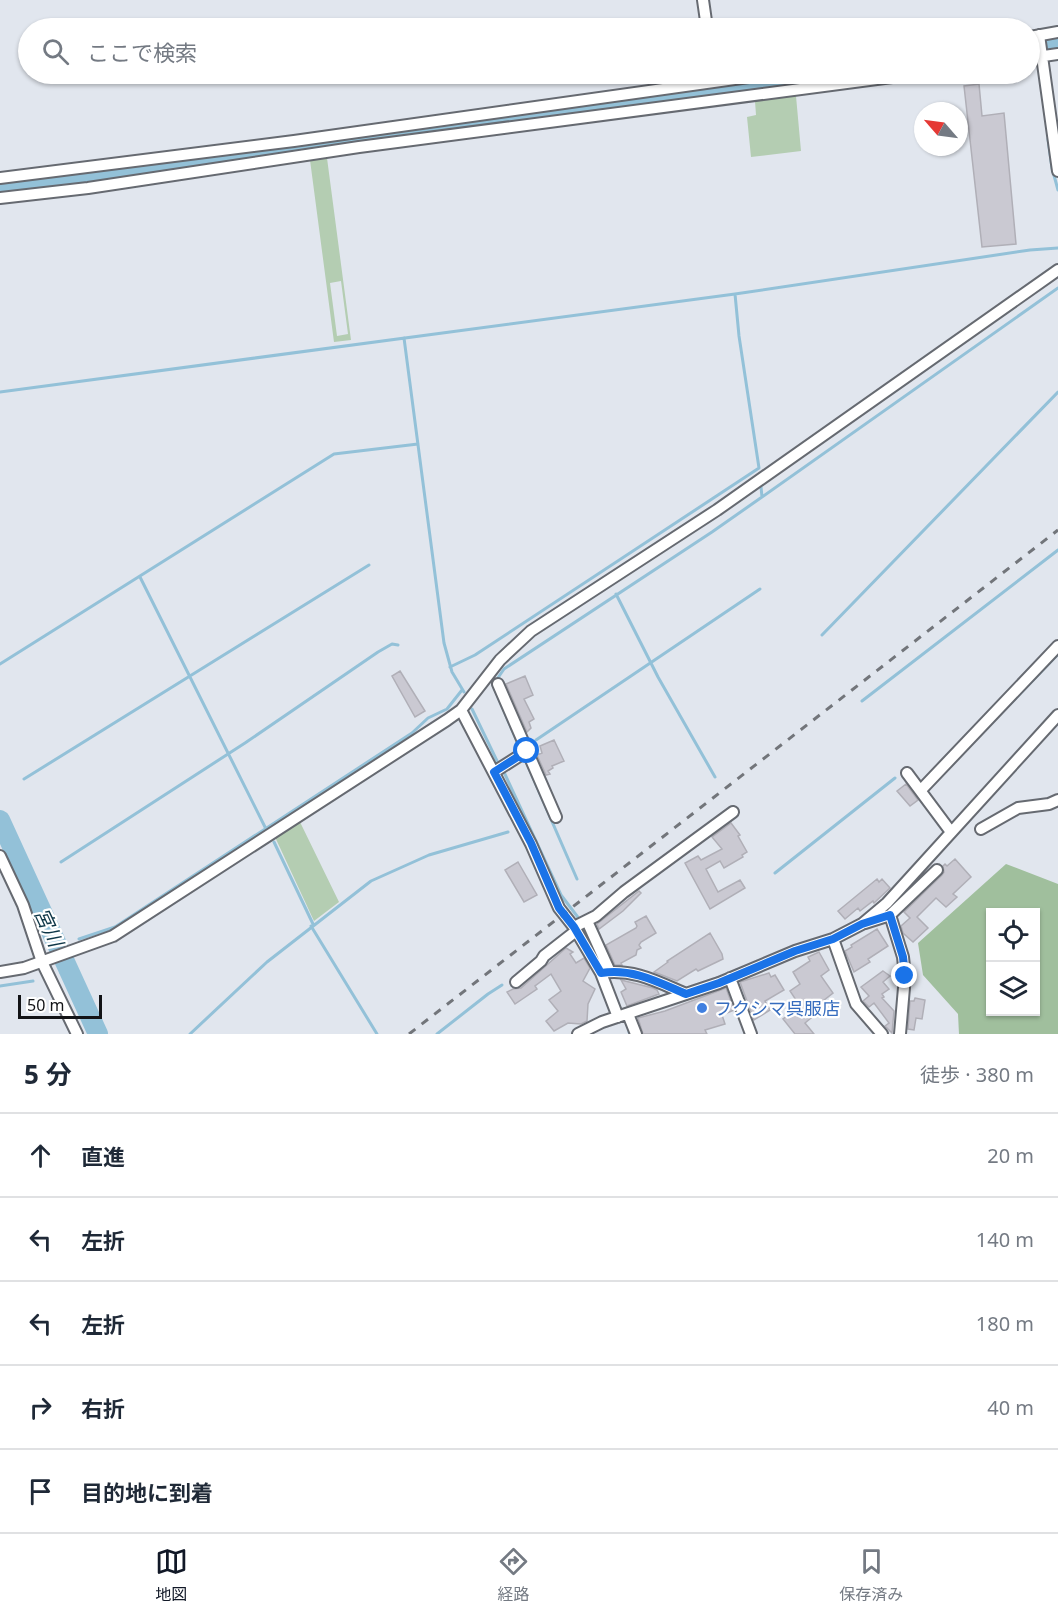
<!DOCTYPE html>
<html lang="ja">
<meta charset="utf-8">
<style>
:root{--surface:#fff;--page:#f6f6f7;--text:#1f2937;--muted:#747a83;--line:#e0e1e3;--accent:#111827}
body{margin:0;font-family:"Noto Sans","Noto Sans JP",sans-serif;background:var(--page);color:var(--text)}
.controls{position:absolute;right:18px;bottom:18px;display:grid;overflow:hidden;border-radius:0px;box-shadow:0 2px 4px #0004}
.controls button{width:54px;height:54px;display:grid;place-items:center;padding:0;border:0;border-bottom:2px solid var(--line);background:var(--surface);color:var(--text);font:30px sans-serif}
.compass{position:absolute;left:914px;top:102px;width:54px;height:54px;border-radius:50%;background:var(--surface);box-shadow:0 2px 4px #0004;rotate:298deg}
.scale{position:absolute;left:18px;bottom:15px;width:84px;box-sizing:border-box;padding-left:6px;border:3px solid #121316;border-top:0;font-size:16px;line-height:21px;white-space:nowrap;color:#121316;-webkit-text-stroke:4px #fff;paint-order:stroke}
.stop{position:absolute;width:18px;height:18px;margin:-14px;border:4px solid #1a73e8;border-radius:50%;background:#fff}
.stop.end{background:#1a73e8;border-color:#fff;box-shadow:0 2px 6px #0008}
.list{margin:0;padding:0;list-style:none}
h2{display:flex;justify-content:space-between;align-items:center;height:78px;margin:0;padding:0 24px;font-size:26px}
h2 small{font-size:20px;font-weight:400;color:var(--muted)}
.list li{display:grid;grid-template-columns:39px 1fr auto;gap:18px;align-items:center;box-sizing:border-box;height:84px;padding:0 24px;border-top:2px solid var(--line)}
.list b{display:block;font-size:22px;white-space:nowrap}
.list em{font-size:20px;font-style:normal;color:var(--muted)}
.icon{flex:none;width:33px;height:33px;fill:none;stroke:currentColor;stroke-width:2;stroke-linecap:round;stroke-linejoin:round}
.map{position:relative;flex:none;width:1058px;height:1034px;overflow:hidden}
.search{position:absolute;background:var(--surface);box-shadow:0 2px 4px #0004;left:18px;right:18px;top:18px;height:66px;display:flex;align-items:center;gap:15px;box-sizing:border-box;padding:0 21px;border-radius:33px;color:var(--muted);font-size:22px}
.sheet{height:498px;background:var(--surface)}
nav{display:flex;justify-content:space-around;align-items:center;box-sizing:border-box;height:84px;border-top:2px solid var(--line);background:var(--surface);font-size:16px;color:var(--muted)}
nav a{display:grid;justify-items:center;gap:3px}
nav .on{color:var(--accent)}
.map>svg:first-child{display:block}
</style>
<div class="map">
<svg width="1058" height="1034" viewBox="0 0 1058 1034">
<rect width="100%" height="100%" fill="#e1e6ee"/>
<!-- green -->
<path fill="#b4cdb2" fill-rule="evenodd" d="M796 96 801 151 751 157 747 117 756 115 755 101Z
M327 158 351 340 334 342 310 160ZM341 281 348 334 337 336 330 283Z
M300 822 339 902 314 921 275 837Z"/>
<!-- forest -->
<path fill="#a0bf9d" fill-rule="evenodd" d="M1006 864 1058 884V1034H959L958 1014 923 975 918 943ZM990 912H1036V1011H990Z"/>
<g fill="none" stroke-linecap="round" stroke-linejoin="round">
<!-- stream -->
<path stroke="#93c1d8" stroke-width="3" d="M1048 139 1052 168 1058 190
M404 338 444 643 452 672 464 692
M0 392 735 294 1030 250 1058 248
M762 497 1058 288
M140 577 266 829
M616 594 658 677 715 777
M822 635 1058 392
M0 664 334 454 418 444
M450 667 475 655 759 468 739 336 735 294
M862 701 1058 550
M1010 704 1058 654
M472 709 499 765
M536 740 760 589
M521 751 493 685 504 669 712 532 762 497 761 487
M524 757 577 879
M503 770 561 895 580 920 593 949
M24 779 369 565
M274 842 313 924
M61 862 245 743 378 652 392 644 398 645
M775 873 895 778
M311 926 377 1034
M79 939 115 927 412 733 428 718 447 709 462 690
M61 973 68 970
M0 986 33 981
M629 1032 630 1034
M190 1034 267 962 371 881 429 855 508 832
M437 1034 488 994 502 985"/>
<!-- river -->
<path stroke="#93c1d8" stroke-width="20" d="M1030 46 1058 42
M0 187 844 74
M0 820 98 1034"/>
</g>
<!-- building -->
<path fill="#cac9d2" stroke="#b0afb7" stroke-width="1.5" d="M979 84 982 116 1004 113 1016 244 982 247 964 86Z
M400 671 425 711 415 717 392 676Z
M525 676 533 695 524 699 534 719 529 722 531 728 527 732 506 684Z
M554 740 564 761 552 766 553 768 548 771 550 774 546 775 537 755 542 753 540 746Z
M906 784 918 800 910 806 897 791Z
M731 823 740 835 738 836 747 852 742 855 743 857 724 868 720 861 706 869 718 892 740 880 745 888 710 909 685 863 698 856 701 860 722 849 712 837Z
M955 859 971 877 953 894 957 897 946 907 936 898 917 917 928 928 913 942 903 933 901 926 910 918 904 912 942 875 944 872 943 866 945 864 947 866Z
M518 862 537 895 524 902 505 870Z
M877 879 879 882 882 879 890 888 874 903 873 901 860 911 858 908 845 919 838 911Z
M639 891 641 893 623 911 599 929 597 924Z
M646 916 656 933 641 942 639 945 641 948 637 950 636 955 621 963 622 965H615L606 945 636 928 637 926 635 922Z
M877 929 888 946 868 959 870 962 854 972 845 951 852 947 851 945Z
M710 933 722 954 723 959 698 971 696 969 677 981 654 972 668 962 667 961Z
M566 948 573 952 570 954 576 963 584 958 590 968 583 981 595 989 588 1004 587 1021 581 1024 568 1023 554 1031 546 1021 558 1011 549 1000 561 991 551 974 535 986 537 989 515 1004 507 992 513 989 521 988Z
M819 952 829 970 821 976 833 993 819 1004 823 1008 805 1023 814 1034H795L783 1019 800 1006 790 991 800 984 793 972 810 961 808 957Z
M883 971 890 976 883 982 889 989 882 994 884 997 882 998 894 1011 892 1033 885 1026 889 1023 874 1003 869 1007 863 1001 869 996 861 987Z
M769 973 771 977 775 975 784 990 765 1001 770 1010 754 1020 740 982Z
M621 980 653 988 657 990 659 994 627 1006 621 992 626 989Z
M726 988 734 1010 722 1015 725 1024 705 1030 707 1034H643L638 1018 665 1011Z
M915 998 925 1000 922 1019 916 1018 914 1030 908 1029 910 1001H914Z"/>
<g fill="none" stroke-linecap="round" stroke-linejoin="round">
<!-- street casing -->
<g stroke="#666a71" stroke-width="14">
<path id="street" d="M703 0 707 28
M1039 35 1058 171
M1030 37 1058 32
M1030 58 1058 54
M0 178 294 141 770 74
M0 198 88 188 359 147 915 74
M498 684 556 817
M461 710 531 844 559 908 574 927 601 973 618 1017
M494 772 527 751
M907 773 951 832
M921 790 1058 646
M981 829 1018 808 1049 804 1058 800
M0 856 23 905 42 962 77 1034
M890 915 903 957 905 976 900 1034
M587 921 610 972
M865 923 890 915 937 870
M574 927 596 916 624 892 733 812
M833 939 856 1004 882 1034
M0 972 24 968 113 936 447 720 461 710 500 660 531 631 717 510 1058 270
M601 973C633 968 658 982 686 994
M730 978 751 1034
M516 982 541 961 544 956 576 931
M628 1014 636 1034
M578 1034 602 1022 719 983 795 951 833 939 862 924 887 903 1058 715"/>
</g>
<!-- street -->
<use href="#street" stroke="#fff" stroke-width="10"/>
<!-- rail -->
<path stroke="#72757a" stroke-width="3" stroke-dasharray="8 8" stroke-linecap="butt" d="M409 1034 1058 530"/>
</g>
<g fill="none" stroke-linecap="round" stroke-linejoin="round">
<!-- route -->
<path stroke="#1a73e8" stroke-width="8" d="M527 751 494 772 531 843 559 908 574 927 601 973C633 968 658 982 686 994L719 983 795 951 833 939 862 924 890 915 903 957 905 976"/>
</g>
<!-- markers -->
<circle fill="#3f7fe0" stroke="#fff" stroke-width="2" cx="702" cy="1008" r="6"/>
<g text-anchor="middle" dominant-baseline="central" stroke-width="4.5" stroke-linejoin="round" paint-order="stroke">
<!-- shop labels -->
<g font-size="18" fill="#366cbe" stroke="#fff" text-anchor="start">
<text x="714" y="1008">フクシマ呉服店</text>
</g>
<!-- water labels -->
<g font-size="20" font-style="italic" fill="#0e3647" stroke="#fff">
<text transform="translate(49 927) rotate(65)">宮川</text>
</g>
</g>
</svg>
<div class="controls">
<button><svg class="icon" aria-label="locate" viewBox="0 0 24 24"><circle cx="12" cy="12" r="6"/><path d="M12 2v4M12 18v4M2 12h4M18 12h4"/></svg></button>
<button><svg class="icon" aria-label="layers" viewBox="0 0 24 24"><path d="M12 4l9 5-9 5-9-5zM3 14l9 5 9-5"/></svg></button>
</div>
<svg class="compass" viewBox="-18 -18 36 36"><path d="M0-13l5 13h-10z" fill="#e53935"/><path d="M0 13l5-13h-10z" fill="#747a83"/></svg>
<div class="scale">50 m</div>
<div class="stop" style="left:527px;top:751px"></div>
<div class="stop end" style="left:905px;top:976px"></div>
<div class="search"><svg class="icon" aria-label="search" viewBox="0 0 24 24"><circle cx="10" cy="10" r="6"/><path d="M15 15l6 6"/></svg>ここで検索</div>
</div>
<section class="sheet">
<h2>5 分<small>徒歩 · 380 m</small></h2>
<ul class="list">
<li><svg class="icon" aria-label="ahead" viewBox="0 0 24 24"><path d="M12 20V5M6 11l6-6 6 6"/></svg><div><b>直進</b></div><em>20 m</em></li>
<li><svg class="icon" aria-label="left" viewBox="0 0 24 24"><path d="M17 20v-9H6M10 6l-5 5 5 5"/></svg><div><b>左折</b></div><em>140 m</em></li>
<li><svg class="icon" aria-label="left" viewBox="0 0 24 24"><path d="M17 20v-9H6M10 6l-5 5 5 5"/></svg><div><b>左折</b></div><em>180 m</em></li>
<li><svg class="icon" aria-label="right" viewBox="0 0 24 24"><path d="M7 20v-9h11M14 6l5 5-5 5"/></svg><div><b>右折</b></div><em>40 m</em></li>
<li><svg class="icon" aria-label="arrive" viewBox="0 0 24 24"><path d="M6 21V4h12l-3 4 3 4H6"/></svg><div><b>目的地に到着</b></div></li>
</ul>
</section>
<nav>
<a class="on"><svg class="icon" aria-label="map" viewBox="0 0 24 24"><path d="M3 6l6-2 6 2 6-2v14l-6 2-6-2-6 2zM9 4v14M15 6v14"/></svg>地図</a>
<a><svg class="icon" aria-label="directions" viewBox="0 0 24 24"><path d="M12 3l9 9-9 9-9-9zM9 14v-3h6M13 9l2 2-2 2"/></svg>経路</a>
<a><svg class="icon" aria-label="saved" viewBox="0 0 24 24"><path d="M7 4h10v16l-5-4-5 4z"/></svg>保存済み</a>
</nav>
